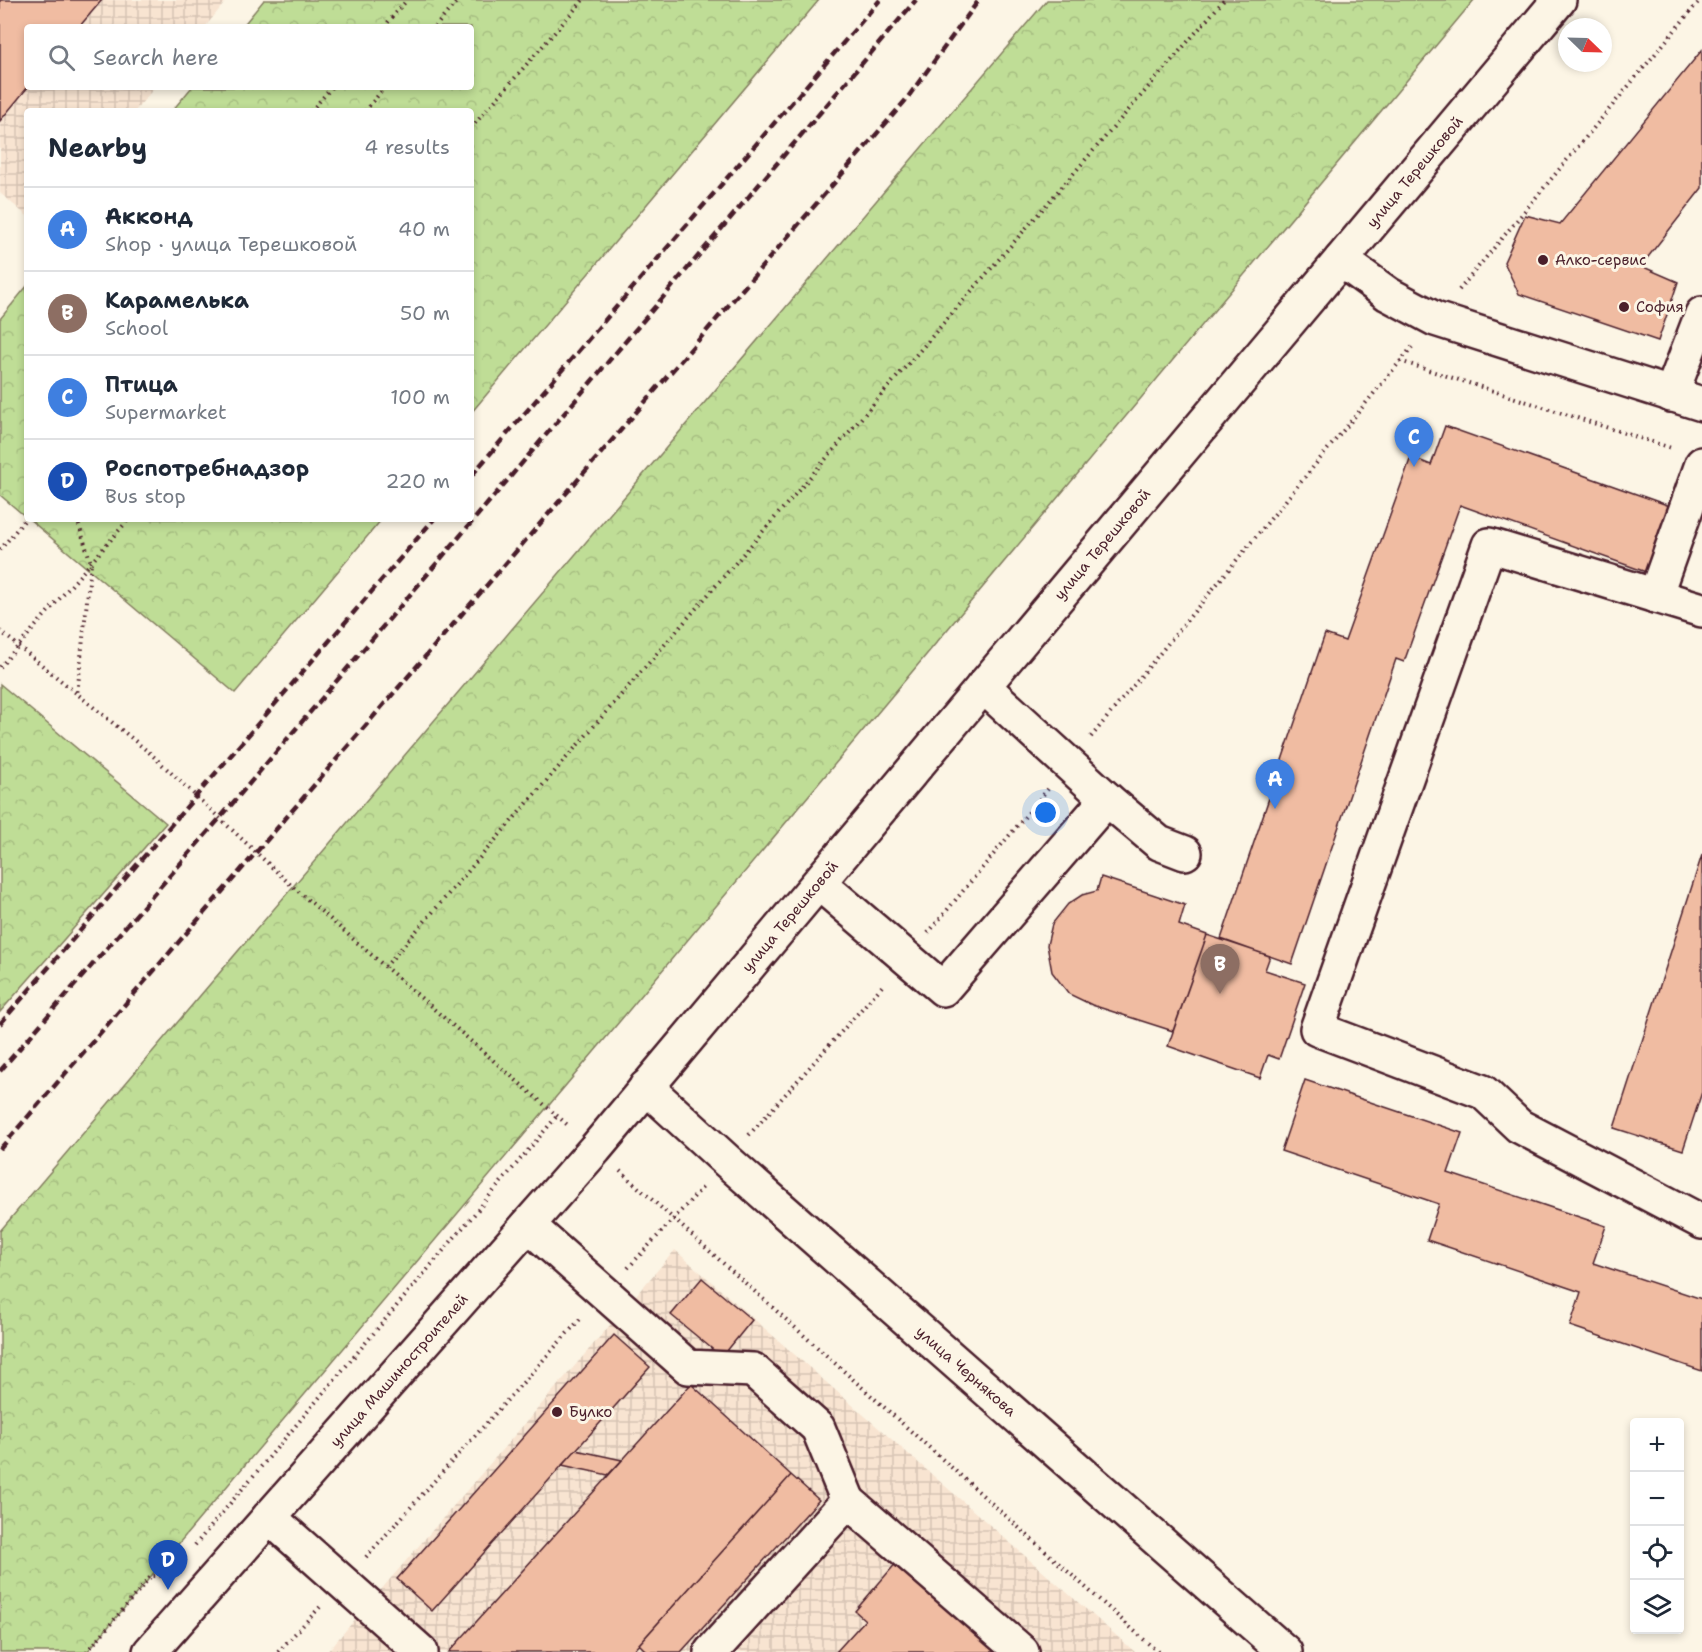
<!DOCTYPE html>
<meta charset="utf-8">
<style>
:root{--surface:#fff;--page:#f2f2f3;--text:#1f2937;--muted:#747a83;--line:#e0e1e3;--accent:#4a1f2b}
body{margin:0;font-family:"Shantell Sans",sans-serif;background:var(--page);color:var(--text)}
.controls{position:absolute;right:18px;bottom:18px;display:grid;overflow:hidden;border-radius:6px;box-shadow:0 3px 9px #0003}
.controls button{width:54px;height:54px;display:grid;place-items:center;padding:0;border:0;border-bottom:2px solid var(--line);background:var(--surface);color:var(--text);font:30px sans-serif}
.compass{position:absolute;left:1558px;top:18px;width:54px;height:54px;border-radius:50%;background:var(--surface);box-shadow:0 3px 9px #0003;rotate:113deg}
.you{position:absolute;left:1046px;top:813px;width:21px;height:21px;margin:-15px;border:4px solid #fff;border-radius:50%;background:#1a73e8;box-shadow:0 0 0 9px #1a73e833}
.badge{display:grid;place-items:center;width:39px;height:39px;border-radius:50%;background:var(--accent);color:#fff;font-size:20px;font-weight:700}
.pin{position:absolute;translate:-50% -50px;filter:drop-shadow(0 2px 3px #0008)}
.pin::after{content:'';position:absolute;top:32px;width:21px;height:18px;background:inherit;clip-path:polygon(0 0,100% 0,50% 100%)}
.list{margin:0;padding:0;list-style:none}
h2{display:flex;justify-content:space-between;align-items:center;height:78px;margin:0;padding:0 24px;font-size:26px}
h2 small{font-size:20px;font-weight:400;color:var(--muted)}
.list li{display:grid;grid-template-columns:39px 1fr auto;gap:18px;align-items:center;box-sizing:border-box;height:84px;padding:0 24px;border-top:2px solid var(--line)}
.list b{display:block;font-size:22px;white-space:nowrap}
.list p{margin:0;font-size:20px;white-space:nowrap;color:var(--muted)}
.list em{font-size:20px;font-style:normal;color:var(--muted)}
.icon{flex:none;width:33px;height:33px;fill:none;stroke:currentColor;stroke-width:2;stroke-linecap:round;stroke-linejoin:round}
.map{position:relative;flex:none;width:1702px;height:1652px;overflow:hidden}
.search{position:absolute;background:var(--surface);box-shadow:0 3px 9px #0003;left:24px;top:24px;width:450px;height:66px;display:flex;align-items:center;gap:15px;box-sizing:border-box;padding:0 21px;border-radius:6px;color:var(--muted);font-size:22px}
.panel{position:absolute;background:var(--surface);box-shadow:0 3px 9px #0003;left:24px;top:108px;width:450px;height:414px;border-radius:6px}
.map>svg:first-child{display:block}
</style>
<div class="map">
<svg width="1702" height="1652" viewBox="0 0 1702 1652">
<defs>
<pattern id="industrial-grid" width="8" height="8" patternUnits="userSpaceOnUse" patternTransform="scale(1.5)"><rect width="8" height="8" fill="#f8e4d1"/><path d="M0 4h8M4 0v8" fill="none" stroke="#d6c3b4"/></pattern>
<pattern id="forest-crowns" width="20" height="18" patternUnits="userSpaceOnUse" patternTransform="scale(1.5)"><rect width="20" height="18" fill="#bfdd96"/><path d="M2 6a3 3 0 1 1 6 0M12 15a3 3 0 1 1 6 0" fill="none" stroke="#a6bd81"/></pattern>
</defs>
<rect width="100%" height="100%" fill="#fcf5e5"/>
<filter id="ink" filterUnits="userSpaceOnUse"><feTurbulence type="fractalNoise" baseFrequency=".0167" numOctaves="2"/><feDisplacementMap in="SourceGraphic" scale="12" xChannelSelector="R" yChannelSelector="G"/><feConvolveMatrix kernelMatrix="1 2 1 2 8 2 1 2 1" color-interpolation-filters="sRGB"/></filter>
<g filter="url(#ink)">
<!-- industrial -->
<path fill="url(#industrial-grid)" d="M0 0H227L205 27H27V87H155L135 111H27V216L0 193Z
M675 1250 1135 1652H327Z"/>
<!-- forest -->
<path fill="url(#forest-crowns)" stroke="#847e60" stroke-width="1.5" d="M264 0H819L471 413V111H172L192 87H471V27H242Z
M1047 0H1474L599 1046 87 1652H0V1231Z
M27 286V518L0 495V319Z
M29 519H382L235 693Z
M0 684 166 823 0 1012Z"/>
<!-- building -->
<path fill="#f0bca2" stroke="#4a1f2b" stroke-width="1.5" d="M0 0H102L79 27H27L28 87 0 121Z
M1702 50V188L1641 266 1678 282 1658 341 1519 294 1504 262 1525 215 1560 224Z
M1445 426 1670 506 1646 572 1460 505 1404 662 1396 659 1292 964 1221 939 1325 634 1345 641 1411 457 1431 465Z
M1702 855V1092L1683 1150 1614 1128Z
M1101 877 1185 905 1179 925 1207 935 1173 1031 1092 1005 1069 994 1052 972 1047 945 1052 924 1068 904 1082 895 1097 891Z
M1207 935 1270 956 1265 970 1305 983 1279 1059 1268 1055 1260 1078 1168 1046Z
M1305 1080 1462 1133 1448 1173 1606 1226 1593 1263 1702 1299V1371L1570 1326 1581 1292 1427 1240 1439 1204 1281 1151Z
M702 1278 752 1320 722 1357 671 1315Z
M614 1335 650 1367 432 1611 397 1579Z
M691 1384 791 1475 632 1652H449Z
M576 1450 622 1460 608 1475 562 1465Z
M791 1475 819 1500 681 1652H647L639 1644Z
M897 1562 1000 1652H836L865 1620 855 1611Z"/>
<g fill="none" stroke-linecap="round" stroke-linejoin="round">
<!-- minor casing -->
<g stroke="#4a1f2b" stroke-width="38">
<g id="minor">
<path d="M1341 260 1388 294 1435 319 1702 404"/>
<path d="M1671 395 1702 314"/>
<path d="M1655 596 1702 464"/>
<path d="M1702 610 1489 545 1317 1029 1483 1092 1519 1126 1702 1222"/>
<path d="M983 686 1107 799 1159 843 1185 853"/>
<path d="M819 883 943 989 1107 799"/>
<path id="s1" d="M646 1087 727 1161 1285 1652"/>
<path d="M528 1225 688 1367 753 1370 818 1428 848 1501 711 1652"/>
<path d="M848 1501 1022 1652"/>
<path d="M269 1517 421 1652"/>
</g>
</g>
<!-- major casing -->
<g stroke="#4a1f2b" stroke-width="38">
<g id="major">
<path id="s2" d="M150 1652 595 1149 1559 0"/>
</g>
</g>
<!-- path -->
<path stroke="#4a1f2b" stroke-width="4" stroke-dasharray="1.5 4.5" stroke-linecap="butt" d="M384 27 407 0
M435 27 458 0
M311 111 332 87
M365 111 385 87
M471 128 583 0
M1459 290 1700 0
M1400 361 1674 449
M77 519 91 563 77 695
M0 550 27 517
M0 631 151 754 292 886 570 1127
M0 667 129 519
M1091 737 1412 347
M928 933 1048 789
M385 967 1224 0
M749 1135 884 984
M620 1171 1158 1652
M628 1268 704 1186
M195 1545 557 1116
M366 1557 582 1317
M87 1652 151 1576H168L170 1574
M278 1652 320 1607"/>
<!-- minor -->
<use href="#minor" stroke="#fcf5e5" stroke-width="33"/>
<!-- major -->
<use href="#major" stroke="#fcf5e5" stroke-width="33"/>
<!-- rail -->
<path stroke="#4a1f2b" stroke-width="4.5" stroke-dasharray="9 4.5" stroke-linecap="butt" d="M471 476 880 0
M0 1024 434 519
M0 1071 220 818 916 0
M0 1149 905 101 979 0"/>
</g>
</g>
<!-- markers -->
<g fill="#4a1f2b" stroke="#fcf5e5" stroke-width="2">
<circle cx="1543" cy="260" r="6"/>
<circle cx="1624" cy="307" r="6"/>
<circle cx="557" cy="1412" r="6"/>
</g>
<g text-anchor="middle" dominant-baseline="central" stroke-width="6" stroke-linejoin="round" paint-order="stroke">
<!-- street labels -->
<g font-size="15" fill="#4a1f2b" stroke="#fcf5e5">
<text stroke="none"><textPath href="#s2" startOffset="1947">улица Терешковой</textPath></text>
<text stroke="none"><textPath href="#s2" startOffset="1461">улица Терешковой</textPath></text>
<text stroke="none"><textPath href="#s2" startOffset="975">улица Терешковой</textPath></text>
<text stroke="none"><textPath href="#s1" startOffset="428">улица Чернякова</textPath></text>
<text stroke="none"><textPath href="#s2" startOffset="376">улица Машиностроителей</textPath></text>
</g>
<!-- poi labels -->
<g font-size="15" fill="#4a1f2b" stroke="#fcf5e5" text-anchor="start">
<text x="1555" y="260">Алко-сервис</text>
<text x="1636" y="307">София</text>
<text x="569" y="1412">Булко</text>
</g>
</g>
</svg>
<div class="controls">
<button>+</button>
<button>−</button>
<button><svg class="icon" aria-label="locate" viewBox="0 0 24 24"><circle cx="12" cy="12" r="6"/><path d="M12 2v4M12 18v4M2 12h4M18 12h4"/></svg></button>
<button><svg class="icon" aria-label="layers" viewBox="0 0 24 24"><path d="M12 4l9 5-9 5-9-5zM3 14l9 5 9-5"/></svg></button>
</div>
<svg class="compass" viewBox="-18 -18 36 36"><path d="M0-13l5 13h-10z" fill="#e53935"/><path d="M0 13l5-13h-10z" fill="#747a83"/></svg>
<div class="you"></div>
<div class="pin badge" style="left:1275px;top:809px;background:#3f7fe0">A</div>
<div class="pin badge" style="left:1220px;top:994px;background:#8d6e63">B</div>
<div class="pin badge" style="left:1414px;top:467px;background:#3f7fe0">C</div>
<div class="pin badge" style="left:168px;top:1590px;background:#1a4fb4">D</div>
<div class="search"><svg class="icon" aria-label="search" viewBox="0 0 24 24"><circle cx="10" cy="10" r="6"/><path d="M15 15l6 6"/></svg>Search here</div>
<section class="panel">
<h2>Nearby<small>4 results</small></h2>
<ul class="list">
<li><span class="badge" style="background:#3f7fe0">A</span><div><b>Акконд</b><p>Shop · улица Терешковой</p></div><em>40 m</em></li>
<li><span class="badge" style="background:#8d6e63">B</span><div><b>Карамелька</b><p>School</p></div><em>50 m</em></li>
<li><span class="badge" style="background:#3f7fe0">C</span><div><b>Птица</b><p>Supermarket</p></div><em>100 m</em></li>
<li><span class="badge" style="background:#1a4fb4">D</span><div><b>Роспотребнадзор</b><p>Bus stop</p></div><em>220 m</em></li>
</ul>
</section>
</div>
